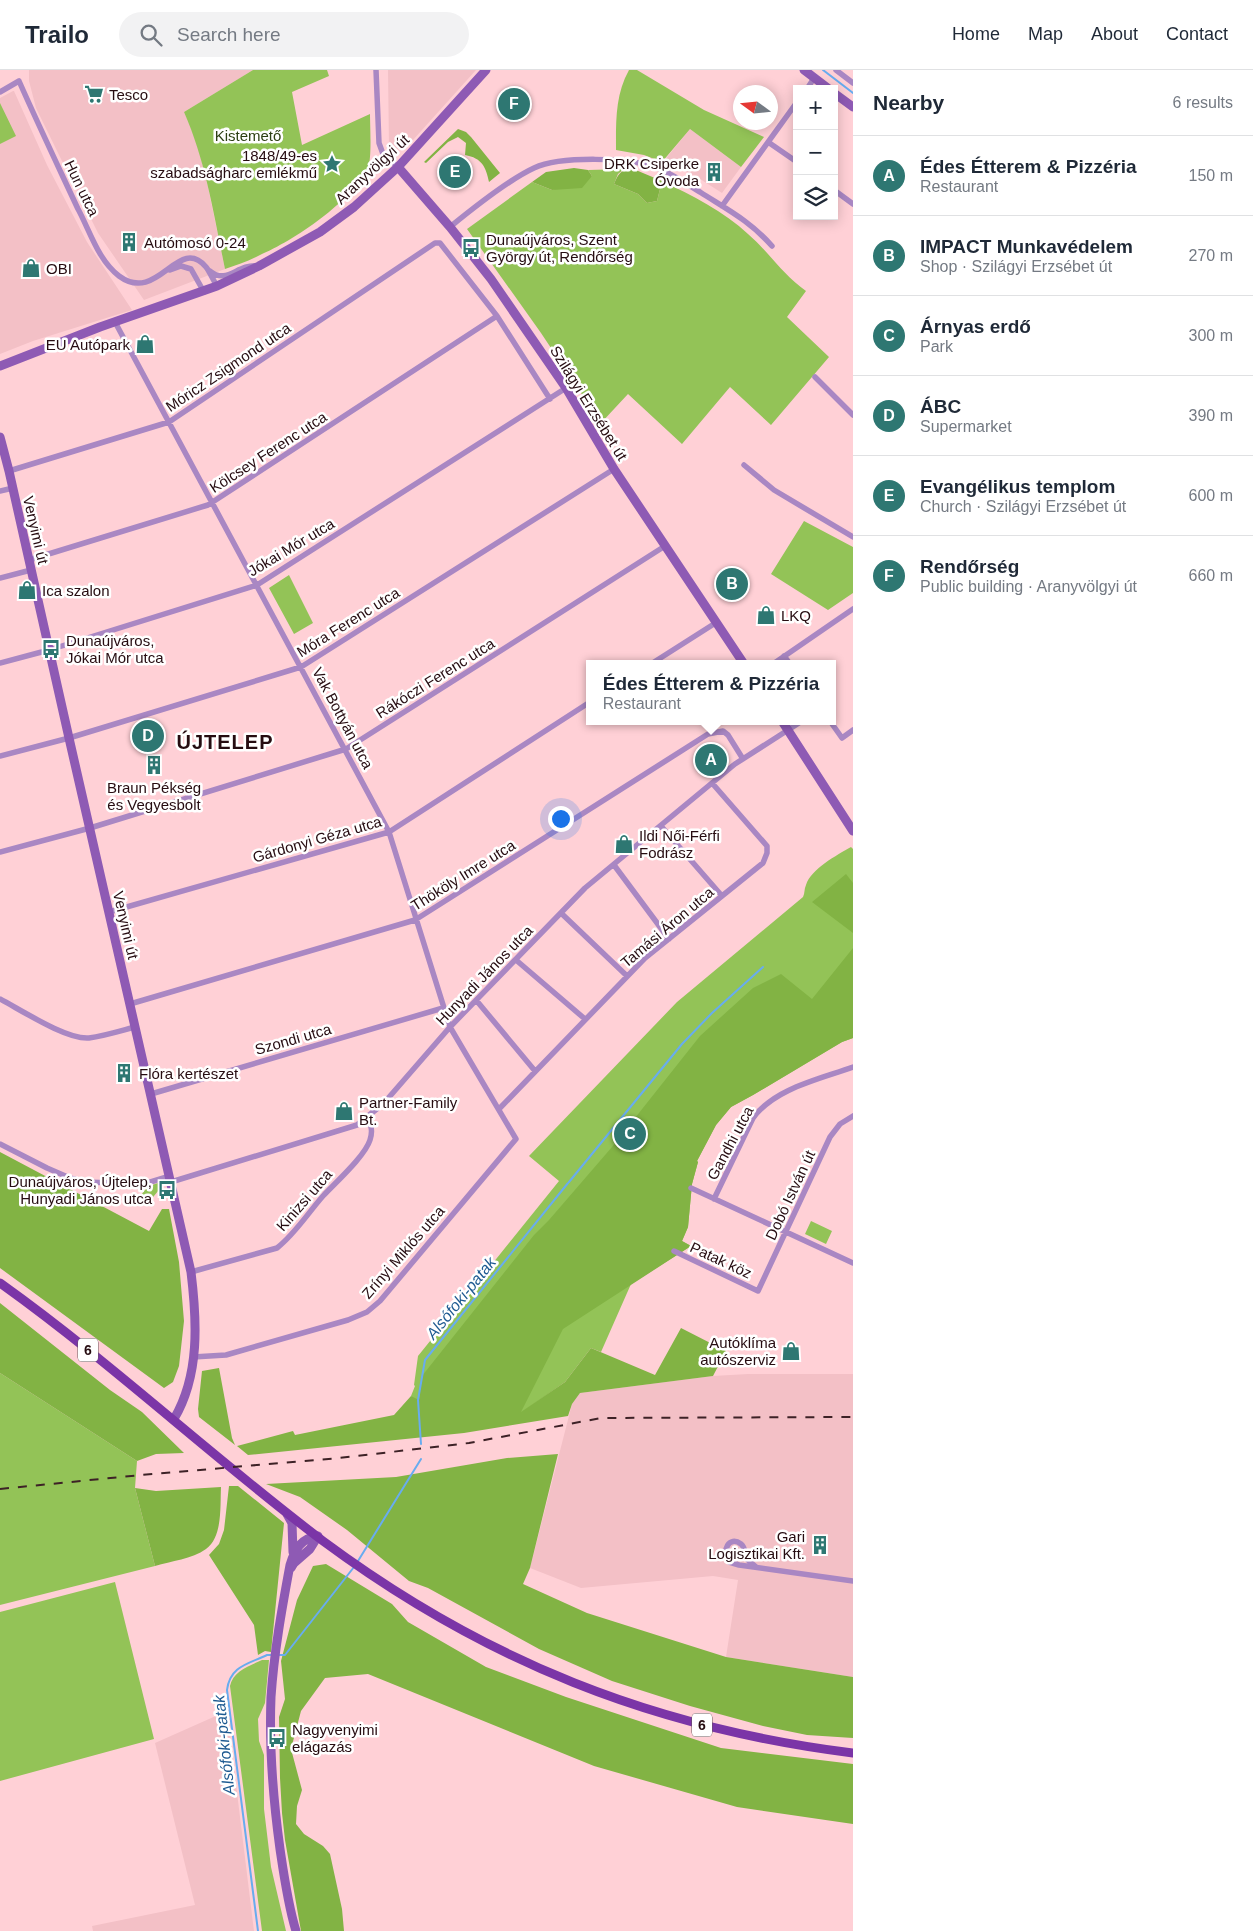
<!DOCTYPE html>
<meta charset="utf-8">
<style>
:root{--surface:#fff;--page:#f2f2f3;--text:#1f2937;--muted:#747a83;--line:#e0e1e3;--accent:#2e7772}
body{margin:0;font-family:Arial,sans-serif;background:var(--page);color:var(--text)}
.controls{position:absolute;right:15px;top:15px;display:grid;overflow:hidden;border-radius:0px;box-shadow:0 2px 12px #0003}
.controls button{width:45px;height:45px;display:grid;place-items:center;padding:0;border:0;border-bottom:1px solid var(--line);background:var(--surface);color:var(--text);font:25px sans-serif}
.compass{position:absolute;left:733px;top:15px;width:45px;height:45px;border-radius:50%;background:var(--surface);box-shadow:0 2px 12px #0003;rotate:285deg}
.you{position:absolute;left:560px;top:748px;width:18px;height:18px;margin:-12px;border:4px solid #fff;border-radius:50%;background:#1a73e8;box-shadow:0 0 0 8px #1a73e833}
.badge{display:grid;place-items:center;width:32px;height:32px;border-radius:50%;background:var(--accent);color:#fff;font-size:16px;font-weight:700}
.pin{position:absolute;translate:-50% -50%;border:2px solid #fff;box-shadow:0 1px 5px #0006}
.popup{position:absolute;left:586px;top:590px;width:250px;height:65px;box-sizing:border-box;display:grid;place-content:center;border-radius:0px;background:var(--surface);filter:drop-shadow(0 1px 4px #0005);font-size:16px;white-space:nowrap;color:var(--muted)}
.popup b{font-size:19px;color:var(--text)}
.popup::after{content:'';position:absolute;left:50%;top:100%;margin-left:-10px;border:10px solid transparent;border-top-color:var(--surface)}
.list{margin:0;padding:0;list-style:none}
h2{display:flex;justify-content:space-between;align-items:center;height:65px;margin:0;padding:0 20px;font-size:21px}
h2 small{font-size:16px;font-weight:400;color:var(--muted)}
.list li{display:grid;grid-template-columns:32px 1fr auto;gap:15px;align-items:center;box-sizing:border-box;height:80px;padding:0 20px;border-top:1px solid var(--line)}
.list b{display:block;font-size:19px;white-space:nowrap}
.list p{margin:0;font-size:16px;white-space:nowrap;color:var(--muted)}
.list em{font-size:16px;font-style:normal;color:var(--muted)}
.icon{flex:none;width:28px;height:28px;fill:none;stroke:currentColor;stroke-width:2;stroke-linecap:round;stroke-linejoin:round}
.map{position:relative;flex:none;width:853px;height:1861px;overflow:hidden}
header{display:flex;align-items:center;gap:30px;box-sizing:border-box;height:70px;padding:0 25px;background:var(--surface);border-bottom:1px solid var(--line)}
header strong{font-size:24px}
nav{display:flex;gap:28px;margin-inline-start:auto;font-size:18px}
.search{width:350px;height:45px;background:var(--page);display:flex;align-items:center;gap:12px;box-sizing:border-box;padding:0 18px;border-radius:28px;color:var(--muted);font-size:19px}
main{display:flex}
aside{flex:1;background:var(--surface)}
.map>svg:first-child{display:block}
</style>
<header>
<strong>Trailo</strong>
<div class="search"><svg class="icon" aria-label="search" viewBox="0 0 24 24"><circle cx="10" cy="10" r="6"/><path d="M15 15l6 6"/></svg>Search here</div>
<nav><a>Home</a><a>Map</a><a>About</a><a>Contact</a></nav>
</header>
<main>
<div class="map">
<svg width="853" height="1861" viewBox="0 0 853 1861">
<rect width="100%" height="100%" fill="#ffd0d6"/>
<!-- built -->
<path fill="#f3c0c6" d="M29 0H253L184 42 196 69 208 117 225 199 144 230 98 163 60 87 36 38 29 11Z
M388 0H476L404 80 389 78Z
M13 21H14L47 95 87 172 132 240 33 271 0 284V28Z
M690 59 741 97 722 123 697 107 664 91Z
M748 1304H853V1607L726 1587 738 1510 713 1506 581 1518 530 1498 572 1334 580 1323 713 1306Z
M227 1641 254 1861H93L92 1856 195 1835 155 1673Z"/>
<!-- green -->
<path fill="#93c357" d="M253 0H327L329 6 292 22 302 75 370 44C370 55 372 89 368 97 353 131 293 171 260 185 249 191 237 195 225 199 214 146 206 92 184 42Z
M629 0H637L704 40 764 67 741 97 690 59 662 92 644 85 616 80C616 52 615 25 629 0Z
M0 33 16 66 0 74Z
M624 99 618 104 614 114 638 124 647 133 657 131 662 111C691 125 725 142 748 164 770 183 781 203 806 221L787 247 829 287 771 355 730 317 682 374 628 324 601 353 541 263 467 159 532 112 552 120 592 106 588 100Z
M804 451 853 477V523L828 540 771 504Z
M289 505 313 553 294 564 269 518Z
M851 777 853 779V968L842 972 753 1025 731 1037 716 1055 697 1091 698 1092 692 1114 688 1157 682 1171 691 1176 631 1214 601 1282 591 1278 565 1312 521 1343 421 1339 411 1326 415 1316 414 1315 418 1286 559 1111 529 1086 677 932 803 827C805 823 804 819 806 815 811 799 837 785 851 777Z
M158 1113 164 1114 148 1133H143L140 1129C142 1120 150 1115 158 1113Z
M811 1151 832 1161 826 1174 805 1164Z
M0 1303 137 1391 135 1418 155 1496 0 1535Z
M115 1512 154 1669 0 1711V1542Z
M262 1590H269L265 1633 258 1649 259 1671 264 1685V1739L271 1797 286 1861H262L230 1616C233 1601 249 1596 262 1590Z"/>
<!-- forest -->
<path fill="#82b344" d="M458 59 466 62 471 67 500 103 489 112C486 97 482 88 465 85L466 73 458 67 448 72 426 93 424 92Z
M574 98 588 100 592 106 582 118 552 120 532 112 546 102Z
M631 98 662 111 657 131 647 133 638 124 614 114C618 104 621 100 631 98Z
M846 804 853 813V863L812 832Z
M853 878V968L842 972 753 1025 731 1037 716 1055 697 1091 698 1092 692 1114 688 1157 682 1171 691 1176 563 1259 521 1342 565 1312 591 1278 655 1305 681 1258 726 1281 713 1306 580 1323 572 1334 568 1346 464 1363 248 1385 237 1376 293 1361 295 1365 394 1345 411 1326 419 1330 422 1306 534 1165 549 1150 612 1077 700 966 753 918 781 904 812 929Z
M0 1082 149 1161 162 1139H169L179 1192 184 1251 179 1296 173 1312 164 1318 0 1198Z
M0 1233 110 1320 142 1342 184 1383 156 1384 137 1391 0 1303Z
M219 1298 232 1368 235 1375 199 1347 198 1339 202 1301Z
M558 1384 530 1498 523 1514 587 1543 726 1587 853 1607V1668L807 1665 763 1656 690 1636 612 1611 539 1579 428 1518 409 1511 347 1460 300 1427 266 1414 396 1407 507 1388Z
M229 1416H238L284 1453 271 1582 265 1581 258 1585 254 1555 209 1485 219 1474 224 1460Z
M221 1417C220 1435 223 1467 206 1479 192 1489 171 1491 155 1496L135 1418 156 1421Z
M326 1494 392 1534 408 1552 486 1597 566 1627 721 1678 853 1694V1754L737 1737 594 1696 368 1604 325 1608 301 1641 291 1679 302 1720 297 1736 296 1754 304 1764 323 1776 330 1784 342 1839 344 1861H301L285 1770 282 1743 280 1708 279 1647 285 1629 281 1591 297 1530 313 1496Z"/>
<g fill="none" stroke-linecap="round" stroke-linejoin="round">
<!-- stream -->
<path stroke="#68acef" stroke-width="2" d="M823 0 853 23
M569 1112 682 974 712 943 763 897
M421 1374 418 1330 425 1290 568 1113
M358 1491 421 1389
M279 1585H285L354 1497
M258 1861 227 1620C230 1596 248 1594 267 1585H272"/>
<!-- street -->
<path stroke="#a987c3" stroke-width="5.5" d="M376 0 379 73 383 84 398 97
M836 0 853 13
M807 19 814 8
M0 22 19 11C38 54 58 96 78 139 90 161 98 190 119 206 158 235 178 164 206 197 210 202 213 210 217 216
M768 72 797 92
M834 120 853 134
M722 136 797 32
M450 157C472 139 508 110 534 98 560 86 630 87 657 98 672 103 686 114 700 122 728 140 750 151 772 176
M170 200 181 196 191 199 204 222
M210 201C227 215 237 194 257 196
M115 252 389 762 450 957 516 1069 380 1231 367 1242 348 1250 226 1285 193 1287
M815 307 853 345
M744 395 774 420 853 467
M9 401 169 352 435 173H440L497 246 550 329
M0 421 13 418
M29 490 208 435 497 246
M0 508 31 500
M784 586 790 594
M0 593 49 580 257 515 566 318
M651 594 717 552
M773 594 853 539
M830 651 842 668 853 660
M0 686 69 668 301 597 614 399
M661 756 722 826
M0 782 90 758 346 679 665 476
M614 795 669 869
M109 842 389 762 590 632
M561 843 627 906
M516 890 585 949
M0 929C21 940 67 970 89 968 104 966 120 961 135 957
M476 930 535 1001
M130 934 415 850 708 664 723 661 728 665 743 689
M151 1024 443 938
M499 1039 645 888 763 793 767 783V776L712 713
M0 1074 47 1098 70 1108 85 1112 144 1114 170 1106
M171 1112 357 1055 384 1033 450 957 585 818 735 694 802 651
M691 1118 853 1193
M714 1129 753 1048C775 1018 820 1009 853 997
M674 1181 758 1221 830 1067 840 1054 853 1046
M191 1202 277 1178C295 1164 308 1143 323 1126 336 1112 365 1086 370 1070 373 1061 371 1056 368 1047
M756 1497C754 1495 750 1492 747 1489 744 1484 746 1478 741 1474 729 1465 721 1481 729 1492L739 1495 853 1511"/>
<!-- secondary -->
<path stroke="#8e5ab4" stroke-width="9" d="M804 0 829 19
M834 23 853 37
M398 97 450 157 491 209 566 318 614 399 744 594
M0 296 100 257 217 216 259 196 320 162 354 137 398 97 486 0
M0 367 9 401 69 668 191 1202C197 1251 200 1305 174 1349
M782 651 853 761
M287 1444 292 1453 293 1482
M291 1498 294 1493 310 1479 318 1466
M296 1861C288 1835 284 1806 280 1779 273 1728 269 1677 271 1627 274 1582 282 1538 290 1495 295 1479 301 1468 318 1466"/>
<!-- primary -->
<path stroke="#7b35a7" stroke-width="9" d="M0 1213C112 1293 213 1388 323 1471 485 1591 653 1658 853 1683"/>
<!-- rail -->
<path stroke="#3d2126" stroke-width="2" stroke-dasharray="9 9" stroke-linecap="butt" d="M0 1419 141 1405 339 1388 469 1373 601 1348 853 1347"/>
</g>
<!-- icons -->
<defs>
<g id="supermarket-bare" transform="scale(1.5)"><path d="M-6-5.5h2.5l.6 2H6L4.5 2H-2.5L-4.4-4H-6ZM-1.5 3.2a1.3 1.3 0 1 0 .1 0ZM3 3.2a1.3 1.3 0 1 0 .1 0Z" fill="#2e7772" stroke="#fff" stroke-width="2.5" paint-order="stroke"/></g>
<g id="sight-bare" transform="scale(1.5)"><path d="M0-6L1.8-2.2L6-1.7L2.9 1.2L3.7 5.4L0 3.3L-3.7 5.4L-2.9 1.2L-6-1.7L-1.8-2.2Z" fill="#2e7772" stroke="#fff" stroke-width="2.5" paint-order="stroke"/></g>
<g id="building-bare" transform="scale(1.5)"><path d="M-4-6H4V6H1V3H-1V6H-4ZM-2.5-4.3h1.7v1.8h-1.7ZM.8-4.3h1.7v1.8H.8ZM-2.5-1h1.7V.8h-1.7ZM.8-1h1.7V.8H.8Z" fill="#2e7772" stroke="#fff" stroke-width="2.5" paint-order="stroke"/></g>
<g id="bus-bare" transform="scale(1.5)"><path d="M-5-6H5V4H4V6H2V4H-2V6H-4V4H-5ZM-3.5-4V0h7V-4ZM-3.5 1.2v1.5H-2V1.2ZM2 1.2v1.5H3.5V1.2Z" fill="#2e7772" stroke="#fff" stroke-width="2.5" paint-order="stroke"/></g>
<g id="shop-bare" transform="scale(1.5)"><path d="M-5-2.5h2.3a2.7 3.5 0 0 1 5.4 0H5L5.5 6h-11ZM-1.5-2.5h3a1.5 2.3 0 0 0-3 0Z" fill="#2e7772" stroke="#fff" stroke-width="2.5" paint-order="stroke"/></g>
</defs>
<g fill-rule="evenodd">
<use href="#supermarket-bare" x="94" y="24"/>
<use href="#sight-bare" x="332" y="94"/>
<use href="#building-bare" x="714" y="102"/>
<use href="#building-bare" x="129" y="172"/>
<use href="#bus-bare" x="471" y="178"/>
<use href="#shop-bare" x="31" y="198"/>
<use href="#shop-bare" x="145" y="274"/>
<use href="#shop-bare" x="27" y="520"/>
<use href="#shop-bare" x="766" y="545"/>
<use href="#bus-bare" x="51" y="579"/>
<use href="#building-bare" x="154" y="695"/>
<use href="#shop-bare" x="624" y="774"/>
<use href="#building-bare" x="124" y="1003"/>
<use href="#shop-bare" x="344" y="1041"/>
<use href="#bus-bare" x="167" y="1120"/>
<use href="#shop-bare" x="791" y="1281"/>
<use href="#building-bare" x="820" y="1475"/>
<use href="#bus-bare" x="277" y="1668"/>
</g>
<g text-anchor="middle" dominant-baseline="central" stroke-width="5" stroke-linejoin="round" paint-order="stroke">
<!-- shield labels -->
<g fill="#fff" stroke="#675558" stroke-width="1">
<rect x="78" y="1268.5" width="20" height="23" rx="4"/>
<rect x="692" y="1643.5" width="20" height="23" rx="4"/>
</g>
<g font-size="14" font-weight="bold" fill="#260c11">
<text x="88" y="1280">6</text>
<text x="702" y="1655">6</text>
</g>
<!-- poi labels -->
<g font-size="15" fill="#260c11" stroke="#fff" text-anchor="start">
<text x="109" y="24">Tesco</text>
<text x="317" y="85" text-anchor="end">1848/49-es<tspan x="317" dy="17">szabadságharc emlékmű</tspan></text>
<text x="699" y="93" text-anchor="end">DRK Csiperke<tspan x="699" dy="17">Óvoda</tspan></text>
<text x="486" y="169">Dunaújváros, Szent<tspan x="486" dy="17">György út, Rendőrség</tspan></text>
<text x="144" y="172">Autómosó 0-24</text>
<text x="46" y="198">OBI</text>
<text x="130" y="274" text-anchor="end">EU Autópark</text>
<text x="42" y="520">Ica szalon</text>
<text x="781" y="545">LKQ</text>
<text x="66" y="570">Dunaújváros,<tspan x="66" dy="17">Jókai Mór utca</tspan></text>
<text x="154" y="717" text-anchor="middle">Braun Pékség<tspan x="154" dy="17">és Vegyesbolt</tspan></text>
<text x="639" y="765">Ildi Női-Férfi<tspan x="639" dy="17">Fodrász</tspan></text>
<text x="139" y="1003">Flóra kertészet</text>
<text x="359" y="1032">Partner-Family<tspan x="359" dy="17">Bt.</tspan></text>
<text x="152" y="1111" text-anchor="end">Dunaújváros, Újtelep,<tspan x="152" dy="17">Hunyadi János utca</tspan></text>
<text x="776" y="1272" text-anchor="end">Autóklíma<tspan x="776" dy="17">autószerviz</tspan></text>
<text x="805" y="1466" text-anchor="end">Gari<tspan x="805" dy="17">Logisztikai Kft.</tspan></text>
<text x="292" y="1659">Nagyvenyimi<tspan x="292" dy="17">elágazás</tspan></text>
</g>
<!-- park labels -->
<g font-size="15" fill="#2c3f13" stroke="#fff">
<text x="248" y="65">Kistemető</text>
</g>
<!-- street labels -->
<g font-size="15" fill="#260c11" stroke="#fff">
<text transform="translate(372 99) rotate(-43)">Aranyvölgyi út</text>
<text transform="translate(82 118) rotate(64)">Hun utca</text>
<text transform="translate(228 297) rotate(-34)">Móricz Zsigmond utca</text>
<text transform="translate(589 333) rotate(58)">Szilágyi Erzsébet út</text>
<text transform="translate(268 382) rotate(-33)">Kölcsey Ferenc utca</text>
<text transform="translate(36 460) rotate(77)">Venyimi út</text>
<text transform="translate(291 477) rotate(-31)">Jókai Mór utca</text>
<text transform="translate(348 552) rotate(-32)">Móra Ferenc utca</text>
<text transform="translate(435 608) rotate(-32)">Rákóczi Ferenc utca</text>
<text transform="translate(343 648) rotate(62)">Vak Bottyán utca</text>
<text transform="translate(317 769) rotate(-16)">Gárdonyi Géza utca</text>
<text transform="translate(463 805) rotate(-32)">Thököly Imre utca</text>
<text transform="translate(126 855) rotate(77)">Venyimi út</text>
<text transform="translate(667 857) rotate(-40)">Tamási Áron utca</text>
<text transform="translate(484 905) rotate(-46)">Hunyadi János utca</text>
<text transform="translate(293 969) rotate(-16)">Szondi utca</text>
<text transform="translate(730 1073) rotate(-62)">Gandhi utca</text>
<text transform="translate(790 1125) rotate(-65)">Dobó István út</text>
<text transform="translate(304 1130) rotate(-49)">Kinizsi utca</text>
<text transform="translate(403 1182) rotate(-49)">Zrínyi Miklós utca</text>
<text transform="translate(721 1190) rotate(25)">Patak köz</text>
</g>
<!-- water labels -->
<g font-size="16" font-style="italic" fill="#1e5a91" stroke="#fff">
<text transform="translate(461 1228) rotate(-51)">Alsófoki-patak</text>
<text transform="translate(224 1675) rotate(-96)">Alsófoki-patak</text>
</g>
<!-- district labels -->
<g font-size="20" font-weight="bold" letter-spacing="1" fill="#260c11" stroke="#fff">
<text x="225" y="672">ÚJTELEP</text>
</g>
</g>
</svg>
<div class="controls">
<button>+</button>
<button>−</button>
<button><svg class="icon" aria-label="layers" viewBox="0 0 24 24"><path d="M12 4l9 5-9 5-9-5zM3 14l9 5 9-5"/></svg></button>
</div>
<svg class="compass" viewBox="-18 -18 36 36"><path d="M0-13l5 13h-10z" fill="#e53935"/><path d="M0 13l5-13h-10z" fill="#747a83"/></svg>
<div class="you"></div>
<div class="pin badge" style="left:711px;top:690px">A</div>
<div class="popup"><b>Édes Étterem &amp; Pizzéria</b>Restaurant</div>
<div class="pin badge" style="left:732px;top:514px">B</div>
<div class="pin badge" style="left:630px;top:1064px">C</div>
<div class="pin badge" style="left:148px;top:666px">D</div>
<div class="pin badge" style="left:455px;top:102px">E</div>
<div class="pin badge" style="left:514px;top:34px">F</div>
</div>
<aside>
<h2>Nearby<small>6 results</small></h2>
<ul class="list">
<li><span class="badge">A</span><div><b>Édes Étterem &amp; Pizzéria</b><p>Restaurant</p></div><em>150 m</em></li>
<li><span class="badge">B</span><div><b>IMPACT Munkavédelem</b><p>Shop · Szilágyi Erzsébet út</p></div><em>270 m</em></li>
<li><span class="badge">C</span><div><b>Árnyas erdő</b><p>Park</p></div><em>300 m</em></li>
<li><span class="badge">D</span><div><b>ÁBC</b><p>Supermarket</p></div><em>390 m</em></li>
<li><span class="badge">E</span><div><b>Evangélikus templom</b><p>Church · Szilágyi Erzsébet út</p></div><em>600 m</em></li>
<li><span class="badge">F</span><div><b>Rendőrség</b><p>Public building · Aranyvölgyi út</p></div><em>660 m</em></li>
</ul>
</aside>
</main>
